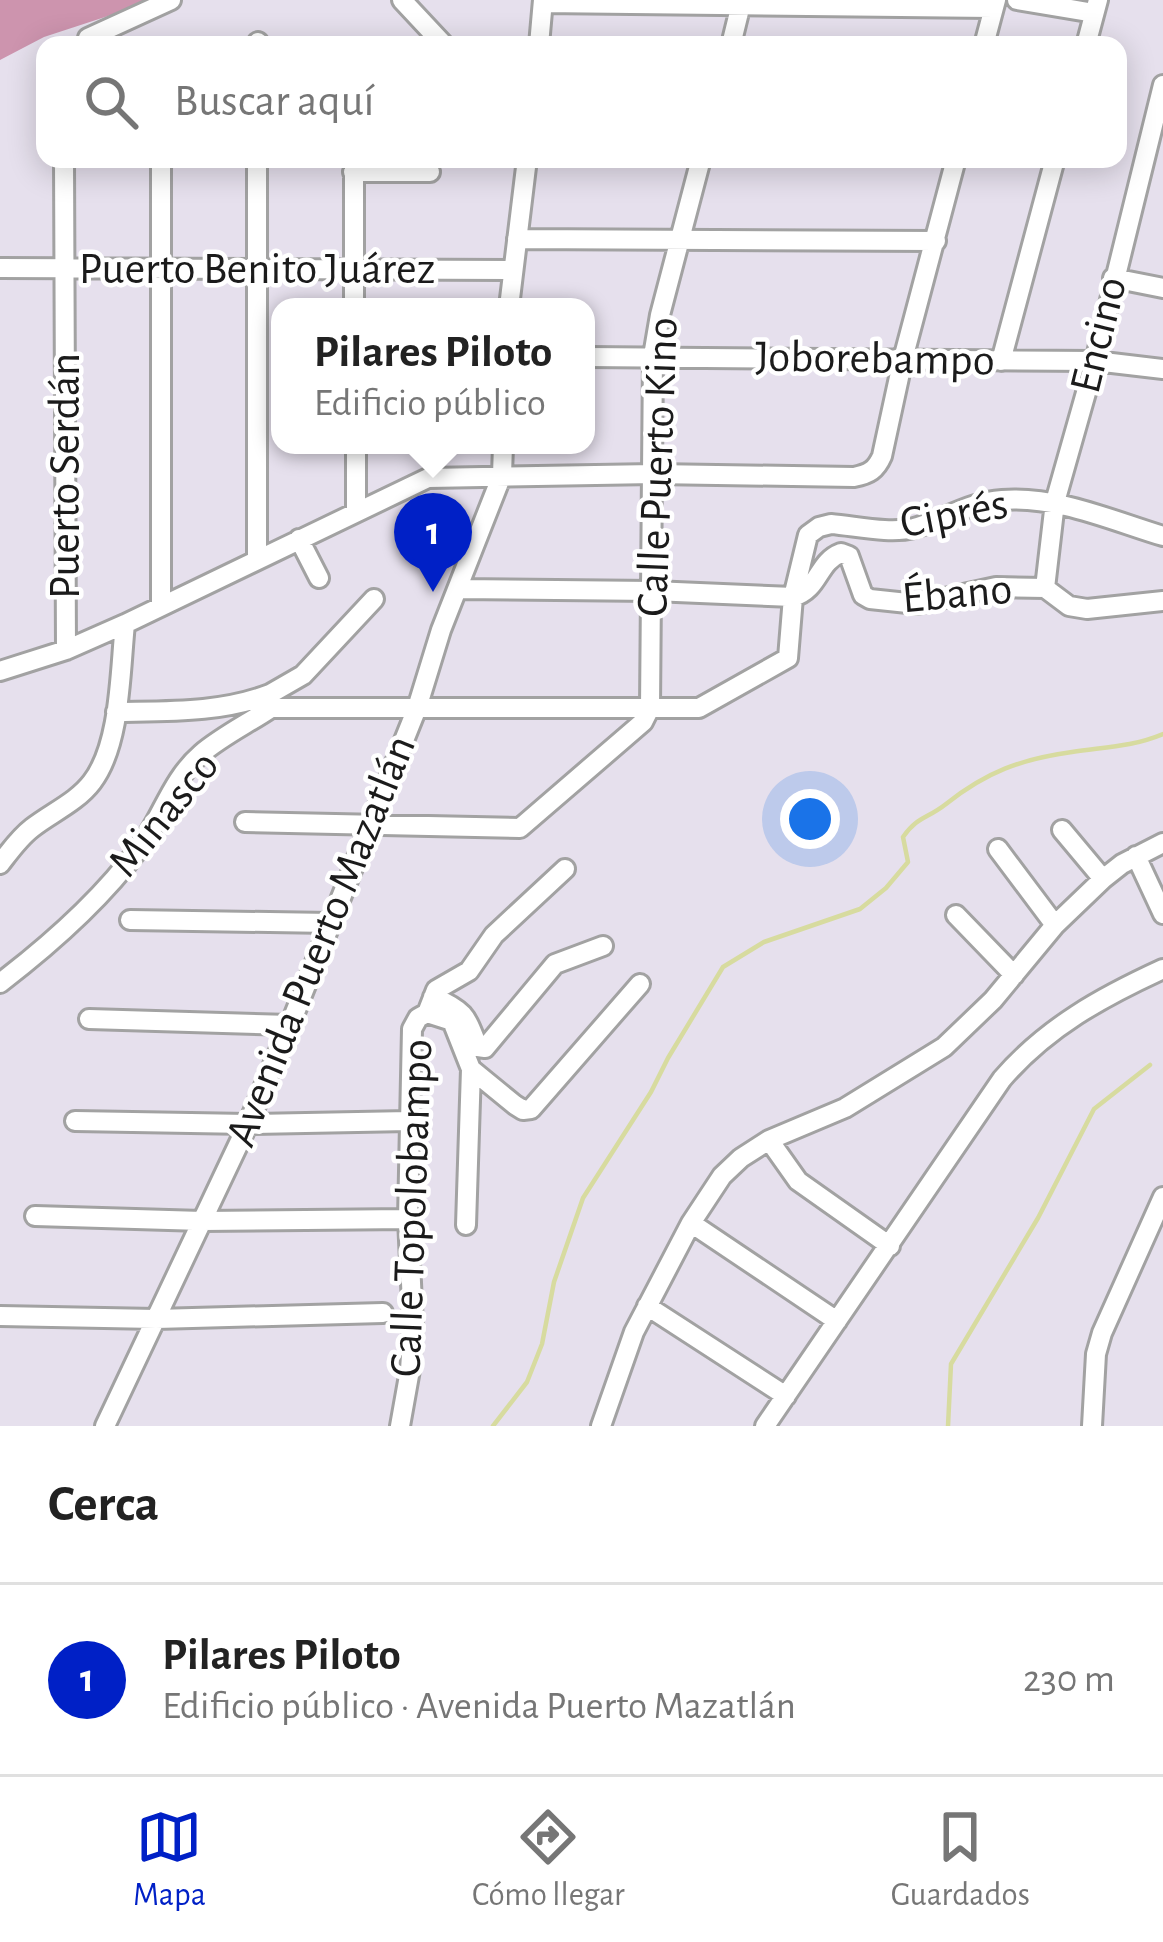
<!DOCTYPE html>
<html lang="es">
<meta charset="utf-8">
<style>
:root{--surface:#fff;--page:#f2f2f2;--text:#222;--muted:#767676;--line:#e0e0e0;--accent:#0020c6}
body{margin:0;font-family:"Alegreya Sans",sans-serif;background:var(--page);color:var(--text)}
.you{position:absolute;left:810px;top:819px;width:42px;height:42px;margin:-30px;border:9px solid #fff;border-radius:50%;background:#1a73e8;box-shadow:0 0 0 18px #1a73e833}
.badge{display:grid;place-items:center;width:78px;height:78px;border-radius:50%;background:var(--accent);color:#fff;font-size:39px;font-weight:700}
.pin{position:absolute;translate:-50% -99px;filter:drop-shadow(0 3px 6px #0008)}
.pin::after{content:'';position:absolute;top:63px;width:42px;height:36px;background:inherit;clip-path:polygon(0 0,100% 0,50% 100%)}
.popup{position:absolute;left:271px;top:298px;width:324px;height:156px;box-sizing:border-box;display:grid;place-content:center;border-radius:24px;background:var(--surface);filter:drop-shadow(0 3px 9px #0005);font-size:39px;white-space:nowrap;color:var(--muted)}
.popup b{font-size:45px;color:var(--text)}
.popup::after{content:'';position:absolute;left:50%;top:100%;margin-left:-24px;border:24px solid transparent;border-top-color:var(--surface)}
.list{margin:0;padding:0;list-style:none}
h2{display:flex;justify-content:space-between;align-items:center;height:156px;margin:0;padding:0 48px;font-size:51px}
h2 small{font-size:39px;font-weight:400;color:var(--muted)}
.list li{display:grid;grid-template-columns:78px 1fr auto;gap:36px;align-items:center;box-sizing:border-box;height:192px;padding:0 48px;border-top:3px solid var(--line)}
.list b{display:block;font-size:45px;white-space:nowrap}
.list p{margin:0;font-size:39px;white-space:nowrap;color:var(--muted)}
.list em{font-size:39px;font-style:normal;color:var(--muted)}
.icon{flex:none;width:66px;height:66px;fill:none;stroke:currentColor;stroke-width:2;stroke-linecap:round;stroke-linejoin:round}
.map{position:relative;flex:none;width:1163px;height:1426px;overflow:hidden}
.search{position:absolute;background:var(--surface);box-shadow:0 6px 30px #0003;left:36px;right:36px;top:36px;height:132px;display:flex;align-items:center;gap:30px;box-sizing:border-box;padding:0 42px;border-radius:24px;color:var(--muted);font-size:45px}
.sheet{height:348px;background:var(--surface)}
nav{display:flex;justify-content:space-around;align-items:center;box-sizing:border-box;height:168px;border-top:3px solid var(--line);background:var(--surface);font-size:33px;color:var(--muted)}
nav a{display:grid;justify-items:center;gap:6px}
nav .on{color:var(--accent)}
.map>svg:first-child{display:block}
</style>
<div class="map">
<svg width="1163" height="1426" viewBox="0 0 1163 1426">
<rect width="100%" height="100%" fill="#e6e0ed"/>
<!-- forest -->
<path fill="#cd94ae" d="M0 0H157L44 37 0 60Z"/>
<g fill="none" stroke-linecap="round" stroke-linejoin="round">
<!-- stream -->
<path stroke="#d7db9f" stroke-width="4.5" d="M493 1426 527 1382 542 1344 554 1282 583 1198 651 1092 668 1058 723 967 764 942 860 909 886 888 908 862 903 837C918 816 927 819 946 804 986 772 1021 759 1072 752 1105 747 1132 747 1163 734
M948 1426 951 1364 1038 1218 1094 1109 1150 1065"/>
<!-- minor casing -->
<g stroke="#a2a2a2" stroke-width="24">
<path id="minor" d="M402 0 444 45
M1017 0 1094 13
M543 3 993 8
M88 38 171 0
M258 45V42
M539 45 543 0
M731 45 742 0
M984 45 996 0
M1086 45 1098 0
M64 159 66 650
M161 159V606
M354 159V307
M353 172H430
M517 239 936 241
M0 268 513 270
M1113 278 1163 288
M509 307 527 159
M586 357 1095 361 1163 369
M1001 361 1055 159
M356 445V511
M299 539 319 578
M257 560V159
M1045 588 1055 502 1095 361 1163 85
M458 589 653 591 793 597C820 589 817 562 841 553L849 556 863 595 870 599 917 604 996 587 1045 588 1069 606 1087 609 1163 601
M0 671 66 650 125 624 428 478 654 474 854 477C869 474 876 470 882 456L903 359 956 159
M271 708H699L788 658 793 597 808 535 819 527 831 524C856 526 889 534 914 528 944 520 969 502 1002 500 1058 496 1110 520 1163 536
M116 712C169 711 220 713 270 694
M245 822 520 828 643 722 650 708 653 356 660 315 701 159
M1062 830 1103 879
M998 849 1055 925
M1136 856 1163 914
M0 864C10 851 19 838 32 828 51 813 77 802 92 782 121 744 120 670 125 624
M956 915 1014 975
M130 920 331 923
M0 983C51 944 102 899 140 847 162 817 172 779 201 754 222 736 249 723 271 708L270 694 303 675 374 599
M433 997C465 1010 466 1016 478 1047L485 1048 555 964 603 946
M427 1013 452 1021 471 1069 466 1225
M89 1019 290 1025
M471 1069 515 1105 523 1110 531 1109 640 984
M75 1121 248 1124 409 1121
M769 1140 798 1181 890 1246
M35 1216 202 1221 408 1219
M691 1223 837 1321
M647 1306 786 1396
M0 1316 156 1319 383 1313
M105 1426 248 1124 290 1025 417 708 441 630 502 475 503 445
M400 1426 410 1370 413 1325 408 1219 412 1029 418 1018 427 1013 436 990 469 971 494 935 565 869
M601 1426 634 1332 691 1223 722 1176 741 1158 769 1140 845 1108 944 1047 993 1000 1055 925 1103 879 1122 864 1163 843
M765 1426 1002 1079C1047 1027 1102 997 1163 969
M1092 1426 1096 1354 1102 1333 1163 1197"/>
</g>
<!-- minor -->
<use href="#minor" stroke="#fff" stroke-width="18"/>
</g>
<g text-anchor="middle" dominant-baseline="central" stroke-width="9" stroke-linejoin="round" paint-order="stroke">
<!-- street labels -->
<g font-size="45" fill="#1b1b1b" stroke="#fff">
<text x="257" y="269">Puerto Benito Juárez</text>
<text transform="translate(1099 335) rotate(-76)">Encino</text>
<text transform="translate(875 359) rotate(1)">Joborebampo</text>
<text transform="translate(658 467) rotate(-88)">Calle Puerto Kino</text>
<text transform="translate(65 476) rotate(-90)">Puerto Serdán</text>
<text transform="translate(954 514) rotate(-11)">Ciprés</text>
<text transform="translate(957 594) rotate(-5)">Ébano</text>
<text transform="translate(164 814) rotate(-51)">Minasco</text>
<text transform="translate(321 941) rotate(-68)">Avenida Puerto Mazatlán</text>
<text transform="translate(412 1208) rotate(-88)">Calle Topolobampo</text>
</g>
</g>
</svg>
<div class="you"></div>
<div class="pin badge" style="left:433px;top:592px">1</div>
<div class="popup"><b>Pilares Piloto</b>Edificio público</div>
<div class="search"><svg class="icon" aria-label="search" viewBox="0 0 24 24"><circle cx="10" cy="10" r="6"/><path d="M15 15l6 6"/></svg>Buscar aquí</div>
</div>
<section class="sheet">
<h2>Cerca<small></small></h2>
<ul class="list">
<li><span class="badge">1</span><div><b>Pilares Piloto</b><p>Edificio público · Avenida Puerto Mazatlán</p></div><em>230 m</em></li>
</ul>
</section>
<nav>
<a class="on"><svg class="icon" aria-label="map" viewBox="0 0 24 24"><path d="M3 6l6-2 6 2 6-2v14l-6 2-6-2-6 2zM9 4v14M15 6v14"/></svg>Mapa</a>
<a><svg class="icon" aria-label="directions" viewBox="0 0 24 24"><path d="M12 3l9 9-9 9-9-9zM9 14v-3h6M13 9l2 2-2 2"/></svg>Cómo llegar</a>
<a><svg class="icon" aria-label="saved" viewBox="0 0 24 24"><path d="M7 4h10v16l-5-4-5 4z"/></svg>Guardados</a>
</nav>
